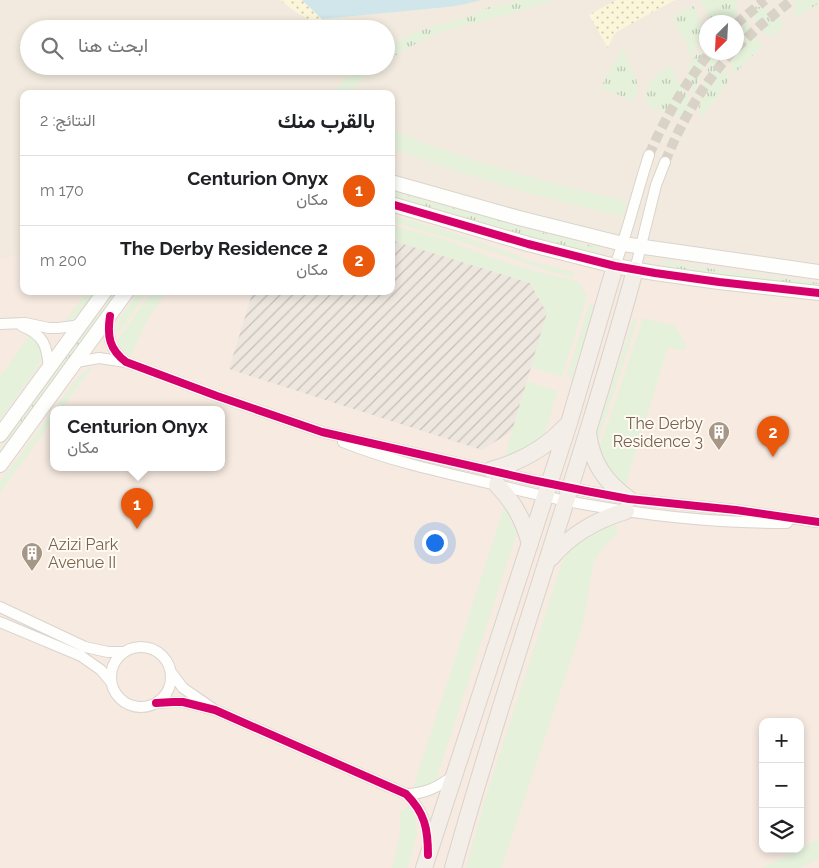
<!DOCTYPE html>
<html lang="ar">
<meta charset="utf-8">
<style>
:root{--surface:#fff;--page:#f2f2f2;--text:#202124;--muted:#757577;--line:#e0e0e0;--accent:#ea580c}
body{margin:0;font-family:Raleway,Vazirmatn,sans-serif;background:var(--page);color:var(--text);direction:rtl}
.controls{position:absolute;right:15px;bottom:15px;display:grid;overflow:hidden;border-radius:10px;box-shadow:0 2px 8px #0003}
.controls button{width:45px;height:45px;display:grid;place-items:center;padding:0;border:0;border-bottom:1px solid var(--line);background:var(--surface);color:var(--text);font:25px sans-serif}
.compass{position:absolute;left:699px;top:15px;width:45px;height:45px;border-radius:50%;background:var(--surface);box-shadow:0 2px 8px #0003;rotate:204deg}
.you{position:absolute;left:434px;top:542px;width:18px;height:18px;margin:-12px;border:4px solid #fff;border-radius:50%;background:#1a73e8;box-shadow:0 0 0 8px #1a73e833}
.badge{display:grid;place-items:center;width:32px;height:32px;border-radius:50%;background:var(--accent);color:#fff;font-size:16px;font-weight:700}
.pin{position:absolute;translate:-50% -41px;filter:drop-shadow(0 1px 2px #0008)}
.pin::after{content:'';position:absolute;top:26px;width:18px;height:15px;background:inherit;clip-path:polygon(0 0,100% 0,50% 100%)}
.popup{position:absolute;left:50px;top:406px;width:175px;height:65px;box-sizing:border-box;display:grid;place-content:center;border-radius:10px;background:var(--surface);filter:drop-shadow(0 1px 4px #0005);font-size:16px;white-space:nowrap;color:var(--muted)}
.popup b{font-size:19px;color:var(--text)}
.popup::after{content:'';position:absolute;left:50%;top:100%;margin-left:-10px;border:10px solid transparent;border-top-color:var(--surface)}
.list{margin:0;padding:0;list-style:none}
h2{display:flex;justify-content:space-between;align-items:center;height:65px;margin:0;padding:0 20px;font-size:21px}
h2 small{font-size:16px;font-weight:400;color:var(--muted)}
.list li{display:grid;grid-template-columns:32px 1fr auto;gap:15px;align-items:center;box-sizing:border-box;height:70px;padding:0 20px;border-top:1px solid var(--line)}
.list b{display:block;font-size:19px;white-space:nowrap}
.list p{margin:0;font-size:16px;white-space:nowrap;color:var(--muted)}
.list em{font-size:16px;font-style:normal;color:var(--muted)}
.icon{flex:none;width:28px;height:28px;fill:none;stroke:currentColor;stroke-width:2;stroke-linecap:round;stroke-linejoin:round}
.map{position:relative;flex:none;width:819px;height:868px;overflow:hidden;direction:ltr}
.search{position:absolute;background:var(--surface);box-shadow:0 2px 8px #0003;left:20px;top:20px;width:375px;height:55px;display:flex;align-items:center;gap:12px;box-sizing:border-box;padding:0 18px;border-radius:28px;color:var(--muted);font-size:19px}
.panel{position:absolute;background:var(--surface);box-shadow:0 2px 8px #0003;left:20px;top:90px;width:375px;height:205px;border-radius:10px;direction:rtl}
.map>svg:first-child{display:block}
</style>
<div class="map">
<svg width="819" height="868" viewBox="0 0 819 868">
<defs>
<pattern id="industrial-furrows" width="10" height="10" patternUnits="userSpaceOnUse" patternTransform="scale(1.25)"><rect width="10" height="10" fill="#ede7e0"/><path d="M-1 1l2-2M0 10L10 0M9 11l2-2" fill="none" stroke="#c5bfb8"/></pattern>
<pattern id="grass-tufts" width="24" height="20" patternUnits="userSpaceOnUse" patternTransform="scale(1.25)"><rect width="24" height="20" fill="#e5f1db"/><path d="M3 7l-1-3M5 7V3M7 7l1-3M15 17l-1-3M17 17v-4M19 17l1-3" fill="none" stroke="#bec7b4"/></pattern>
<pattern id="sand-dots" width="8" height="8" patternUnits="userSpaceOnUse" patternTransform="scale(1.25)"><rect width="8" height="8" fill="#fbf5d9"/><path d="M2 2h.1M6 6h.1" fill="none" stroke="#d0cab2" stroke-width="1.8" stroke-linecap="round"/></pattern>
</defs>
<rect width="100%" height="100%" fill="#f9f7f0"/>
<!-- residential -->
<path fill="#f2eade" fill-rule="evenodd" d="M0 0H819V868H0ZM706 22H736V52H706ZM29 29H386V66H29ZM24 94H391V291H24ZM53 410H221V468H53ZM763 722H800V849H763Z"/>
<!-- commercial -->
<path fill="#f6eae1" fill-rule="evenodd" d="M391 205 565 257 819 297V868H0V260L24 252V291H391ZM53 410H221V468H53ZM763 722H800V849H763Z"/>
<!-- industrial -->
<path fill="url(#industrial-furrows)" d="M391 240 530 283 547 313 512 431 482 450 229 369 253 291H391Z"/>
<!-- grass -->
<path fill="url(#grass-tufts)" d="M521 0H554L514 13 446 30 417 43 386 61V48L408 36 425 29 471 16 489 7Z
M703 0H736L737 12 735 22H709L707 14 701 1Z
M795 0H819V3L794 19 796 8Z
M693 6C707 27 703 41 687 59L688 45 677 27 673 16Z
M752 6C768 8 779 10 783 28L772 37C757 32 755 20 752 6Z
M747 16C750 29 750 36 763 45L734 74 730 63 729 53 736 52 737 32Z
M623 47 624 48C627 70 645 76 633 101L601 87Z
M701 50C708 73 697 76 694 96 684 75 685 66 701 50Z
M708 53H710C721 59 726 68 729 80L701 119C694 92 712 80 708 53Z
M360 66H379L364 78 348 94H331L347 77Z
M672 66C676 85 696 97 690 120L647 106C644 85 654 74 672 66Z
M391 191 599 248 598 254 497 227 396 199 391 197Z
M664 261 717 270 819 283V288L716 276 663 266Z
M115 291H120L0 454V449Z"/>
<!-- sand -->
<path fill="url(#sand-dots)" d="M280 0H302L322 19 316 24 296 12Z
M616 0H675L618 31 613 36 608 48 589 15Z"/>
<!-- garden -->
<path fill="#e5f1db" d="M391 130C467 161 547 183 627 201L622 217C544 198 466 176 391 148Z
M391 215 454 233 534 262 574 272V274L573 277 548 271 482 248 391 221Z
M391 225 443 239 507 263 534 271 579 282 587 296 562 377 531 367 547 313 530 283 391 240Z
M88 291H95L77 315 68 322 66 319Z
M139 291H147L122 329 116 332 120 318Z
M152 291H168C151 311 140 333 131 357L125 352 117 341Z
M589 304 595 305 571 380 567 375Z
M643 318 674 326 677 329 687 348 679 350 668 347 625 487 617 482 598 453Z
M638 319 598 442H596L599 425 633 320Z
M30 334C39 343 45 351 40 364L0 420V377Z
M89 368 91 369 60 410H53V420L0 493V482L77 378Z
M527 381 558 391 543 438 534 445 504 459Z
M504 508H511L518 530 435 783 419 789 413 788Z
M616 519 617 534C591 554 592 570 587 600 585 613 582 626 578 639L501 868H466L485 800 561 565 570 549 576 542Z
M411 806C422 830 415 845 407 868H392C398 849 401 831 400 811Z
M819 838V859L800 868H762L800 849Z"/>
<!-- water -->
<path fill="#d0e6ea" d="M302 0H481L461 5 447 7 322 19Z"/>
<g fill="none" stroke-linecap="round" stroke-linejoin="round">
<!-- minor-tunnel -->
<path stroke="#d9d2c7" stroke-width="10" stroke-dasharray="10 5" stroke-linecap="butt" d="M736 24 765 0
M736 48 762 24 792 0
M649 155C665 118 685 84 710 52
M665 162C681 122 703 84 732 52"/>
<!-- minor casing -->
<g stroke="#d9d4cd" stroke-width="12">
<path id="minor" d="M615 266C628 230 637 192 649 155
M635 270 656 185 665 162
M110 316C107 336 109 349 126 362L217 396 322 432 532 480 586 491 629 499 736 510 817 522
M0 324 25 323 49 328H58L74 326 82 323
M22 326C44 335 47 346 49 368
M76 362 99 358 126 362
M343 442C393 462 445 473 497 485 526 492 554 499 583 504 650 516 719 523 787 523
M0 607 85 647 108 652H124
M0 622 81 656 101 670 111 682
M111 677a30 30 0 1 1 60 0a30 30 0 1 1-60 0Z
M171 672 183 688 212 708
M156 703 173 702H183L215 710 406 794C421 808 428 824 428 844
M406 794C425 794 438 787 453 776"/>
</g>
<!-- tertiary casing -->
<g stroke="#d9d4cd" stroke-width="16">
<path id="tertiary" d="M391 182 519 218 623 244 819 272
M391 204 528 244 615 266 655 273 719 282 819 293
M0 435 105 291
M0 465 127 291"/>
</g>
<!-- primary casing -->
<g stroke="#dad3cc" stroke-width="18">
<path id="primary" d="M588 433C592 463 605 482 629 499
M491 470C520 462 545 449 566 426
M497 485C514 502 524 521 530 544
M551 558C571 534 596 520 626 511
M424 868 569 423 615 266
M453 868C509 667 580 471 635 270"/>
</g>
<!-- minor -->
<use href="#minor" stroke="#fefefd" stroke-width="10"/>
<!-- tertiary -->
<use href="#tertiary" stroke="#fefefd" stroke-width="14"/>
<!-- primary -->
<use href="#primary" stroke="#f3efe8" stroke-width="16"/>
<!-- cycleway casing -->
<g stroke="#fffbf3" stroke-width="11">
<path id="cycleway" d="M391 204 528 244 615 266 655 273 719 282 819 293
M110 316C107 336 109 349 126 362L217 396 322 432 532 480 586 491 629 499 736 510 819 522
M156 703 173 702H183L215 710 406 794C425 813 428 829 428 855"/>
</g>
<!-- cycleway -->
<use href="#cycleway" stroke="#d6006c" stroke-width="8"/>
</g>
<!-- icons -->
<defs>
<g id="building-pin" transform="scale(1.125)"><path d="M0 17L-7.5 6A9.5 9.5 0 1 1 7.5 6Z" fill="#a69686" stroke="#fffbf3"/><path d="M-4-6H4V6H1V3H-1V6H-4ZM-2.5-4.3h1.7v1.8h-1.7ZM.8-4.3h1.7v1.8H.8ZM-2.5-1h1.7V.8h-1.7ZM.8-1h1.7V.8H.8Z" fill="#fff"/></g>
</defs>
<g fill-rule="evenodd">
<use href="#building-pin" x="719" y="432"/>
<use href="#building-pin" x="32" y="553"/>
</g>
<g text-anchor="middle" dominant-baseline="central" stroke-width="4" stroke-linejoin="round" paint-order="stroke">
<!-- poi labels -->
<g font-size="16" fill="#79614d" stroke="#fffbf3" text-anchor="end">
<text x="703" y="423">The Derby<tspan x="703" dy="18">Residence 3</tspan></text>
<text x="48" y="544" text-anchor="start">Azizi Park<tspan x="48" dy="18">Avenue II</tspan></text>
</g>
</g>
</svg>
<div class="controls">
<button>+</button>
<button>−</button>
<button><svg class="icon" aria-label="layers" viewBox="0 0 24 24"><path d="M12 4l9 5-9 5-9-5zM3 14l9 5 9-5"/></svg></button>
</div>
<svg class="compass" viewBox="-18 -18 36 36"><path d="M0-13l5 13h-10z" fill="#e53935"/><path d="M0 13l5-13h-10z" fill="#757577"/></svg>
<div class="you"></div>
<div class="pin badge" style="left:137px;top:529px">1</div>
<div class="popup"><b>Centurion Onyx</b>مكان</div>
<div class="pin badge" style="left:773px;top:457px">2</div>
<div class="search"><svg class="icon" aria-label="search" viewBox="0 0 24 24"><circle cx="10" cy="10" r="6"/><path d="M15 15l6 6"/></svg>ابحث هنا</div>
<section class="panel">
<h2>بالقرب منك<small>النتائج: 2</small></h2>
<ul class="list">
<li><span class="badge">1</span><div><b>Centurion Onyx</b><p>مكان</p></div><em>170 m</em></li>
<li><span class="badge">2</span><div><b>The Derby Residence 2</b><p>مكان</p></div><em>200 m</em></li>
</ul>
</section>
</div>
